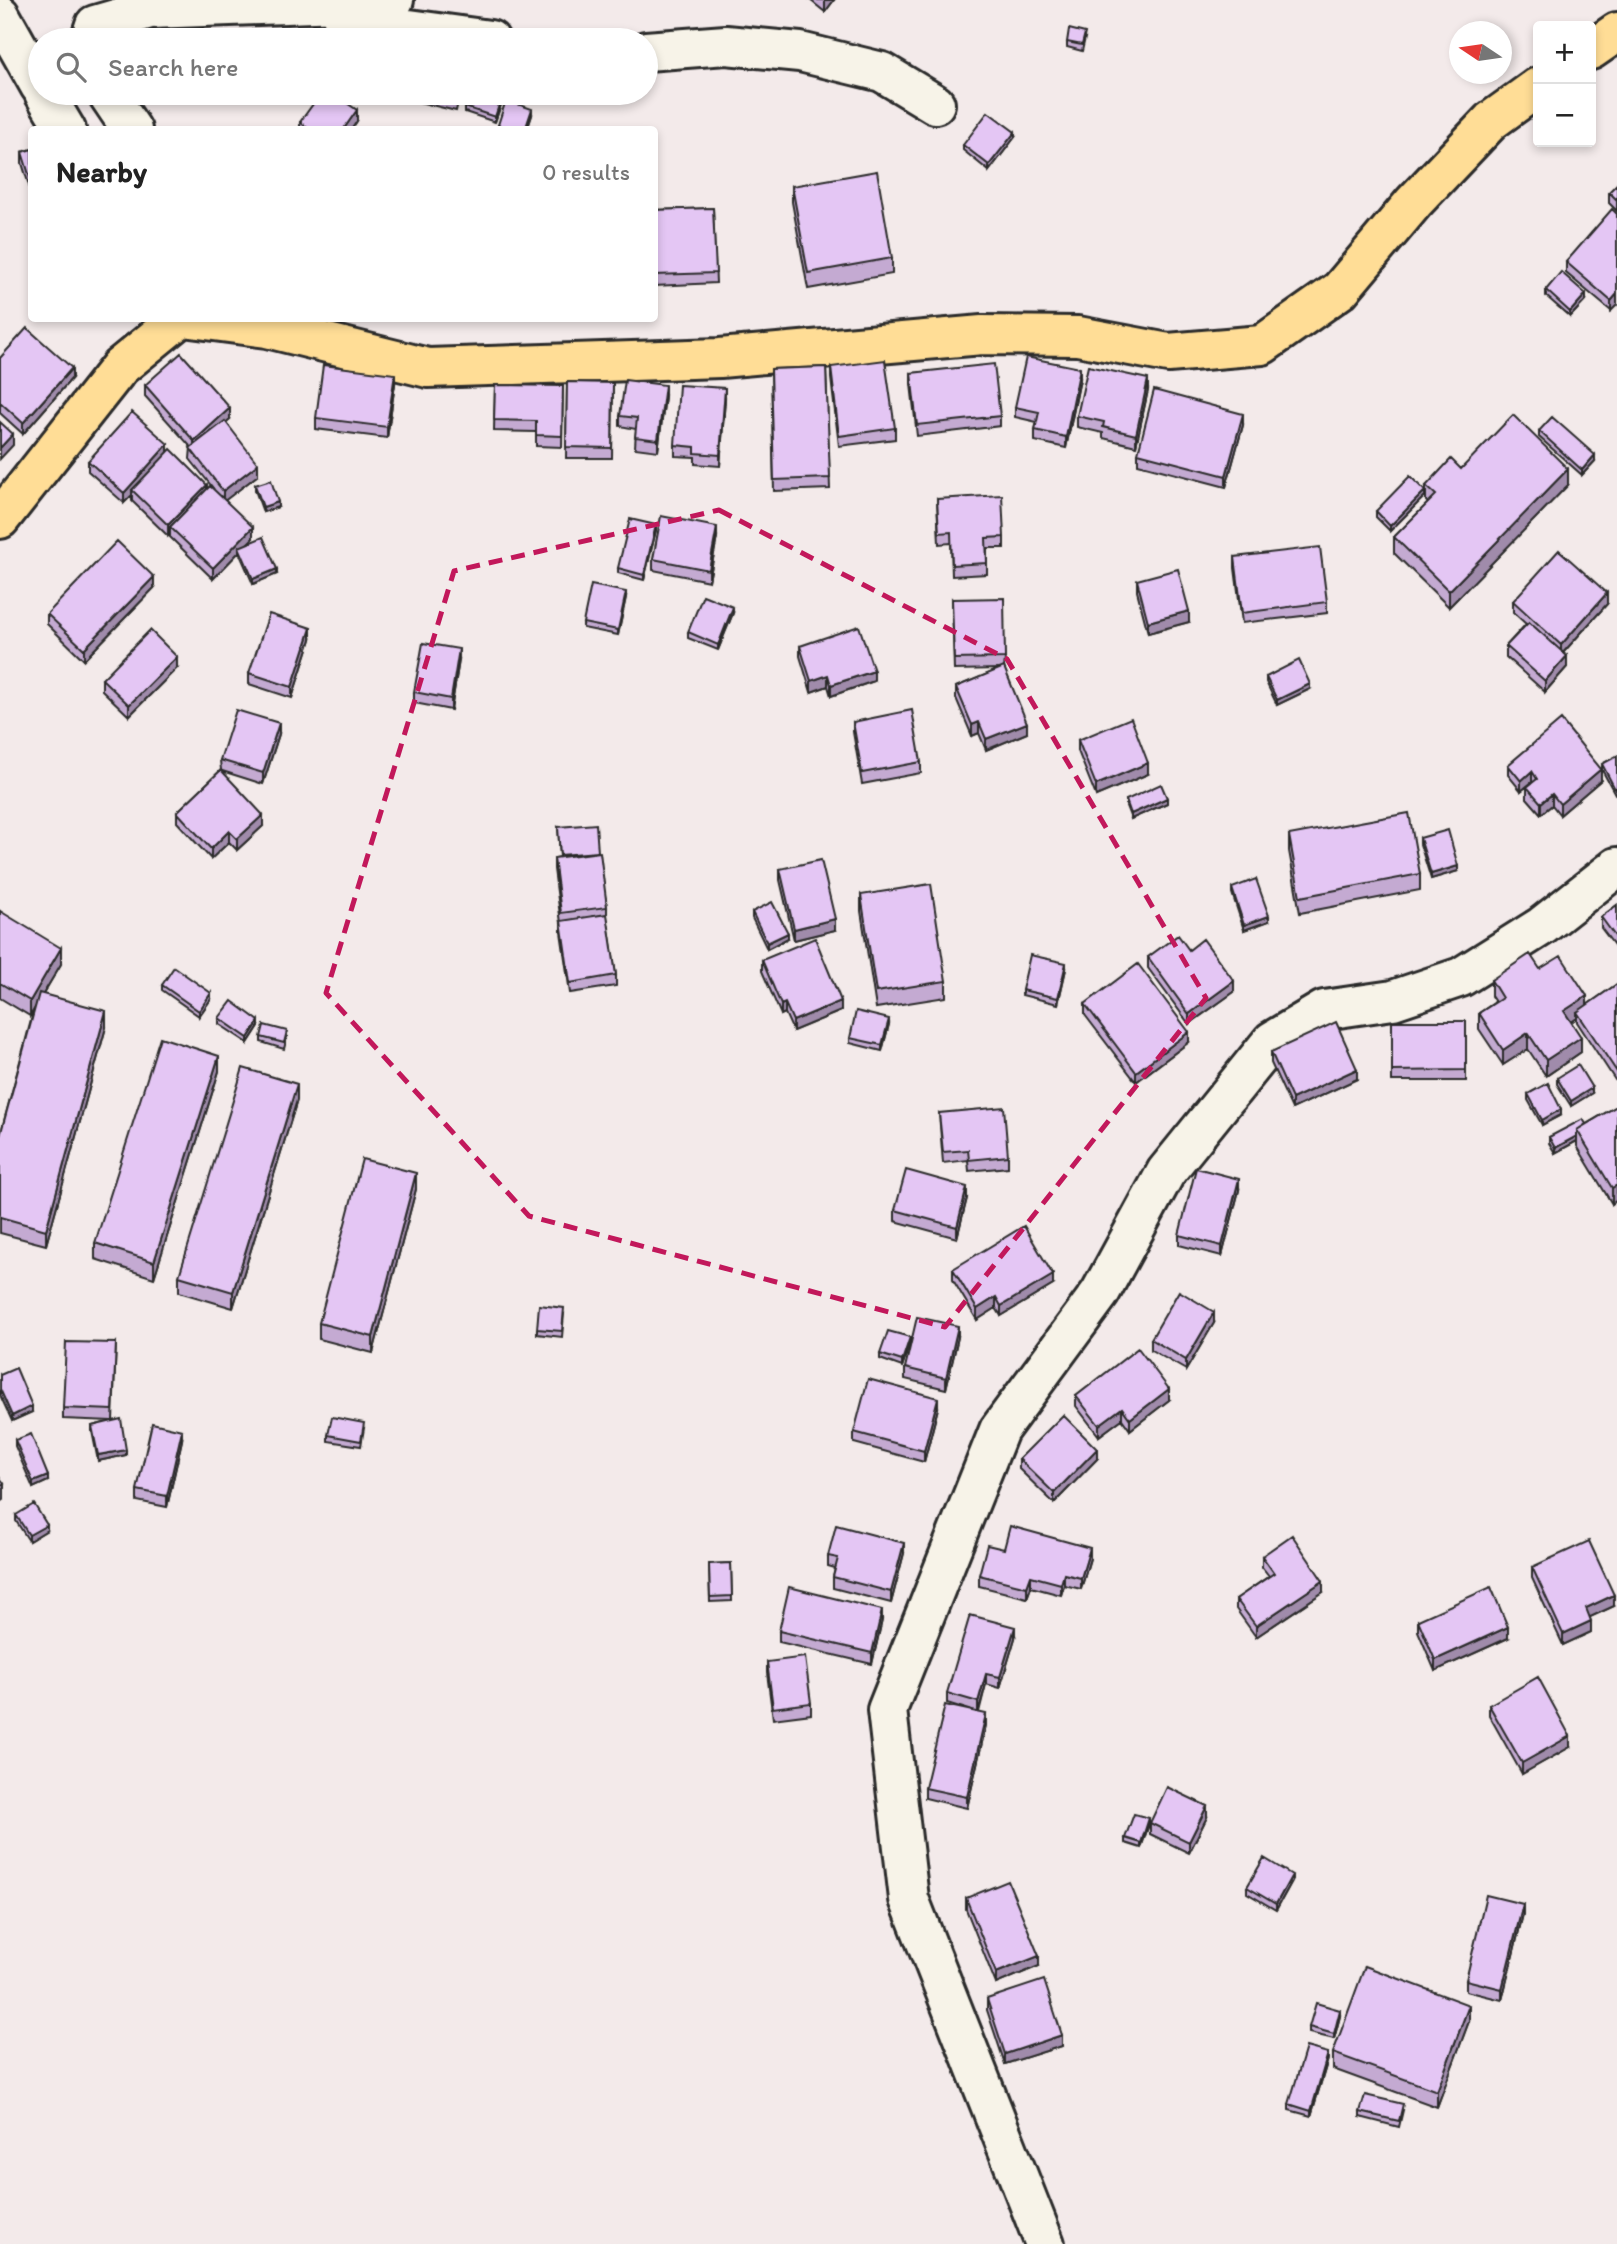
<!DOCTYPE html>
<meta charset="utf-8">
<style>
:root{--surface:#fff;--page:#f6f6f6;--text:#222;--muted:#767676;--line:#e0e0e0}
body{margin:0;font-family:Itim,sans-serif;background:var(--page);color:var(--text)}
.controls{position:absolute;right:21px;top:21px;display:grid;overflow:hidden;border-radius:7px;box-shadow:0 4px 10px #0003}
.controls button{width:63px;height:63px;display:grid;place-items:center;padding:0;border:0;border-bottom:2px solid var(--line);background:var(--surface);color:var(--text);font:35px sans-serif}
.compass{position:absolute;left:1449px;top:21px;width:63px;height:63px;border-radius:50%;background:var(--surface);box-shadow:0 4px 10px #0003;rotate:283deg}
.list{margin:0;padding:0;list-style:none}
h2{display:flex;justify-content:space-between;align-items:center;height:91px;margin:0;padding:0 28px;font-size:30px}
h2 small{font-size:23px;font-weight:400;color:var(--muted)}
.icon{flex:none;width:38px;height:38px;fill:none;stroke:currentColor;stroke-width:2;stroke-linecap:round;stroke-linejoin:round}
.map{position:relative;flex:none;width:1617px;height:2244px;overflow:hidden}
.search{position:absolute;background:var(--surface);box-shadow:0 4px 10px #0003;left:28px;top:28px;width:630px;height:77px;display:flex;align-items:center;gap:18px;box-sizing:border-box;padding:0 24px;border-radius:38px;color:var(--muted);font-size:26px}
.panel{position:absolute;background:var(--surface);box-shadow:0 4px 10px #0003;left:28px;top:126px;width:630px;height:196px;border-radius:7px}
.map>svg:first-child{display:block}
</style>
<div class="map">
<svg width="1617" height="2244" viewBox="0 0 1617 2244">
<rect width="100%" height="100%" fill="#f3eaea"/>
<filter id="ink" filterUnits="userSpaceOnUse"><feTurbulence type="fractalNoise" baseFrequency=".0143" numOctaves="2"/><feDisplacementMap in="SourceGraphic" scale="14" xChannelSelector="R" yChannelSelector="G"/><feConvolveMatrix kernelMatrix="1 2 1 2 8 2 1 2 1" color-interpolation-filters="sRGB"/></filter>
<g filter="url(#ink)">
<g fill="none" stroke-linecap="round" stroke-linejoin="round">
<!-- minor casing -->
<g stroke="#2b2b2b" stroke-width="44">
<path id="minor" d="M343 20 490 40
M90 40 95 25 150 9 394 0
M646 51 726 45 800 52 882 72 935 104
M107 93 132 130
M1045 2244 909 1899 887 1710 999 1430 1100 1293 1166 1172 1272 1041 1324 1010 1393 1000 1461 977 1542 926 1617 867"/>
</g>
<!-- tertiary casing -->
<g stroke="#2b2b2b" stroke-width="44">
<path id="tertiary" d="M0 15 40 86
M44 93 66 130"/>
</g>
<!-- trunk casing -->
<g stroke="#2b2b2b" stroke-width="44">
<path id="trunk" d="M1591 50 1617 32
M191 318 267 328 428 368 720 358 982 335 1078 336 1168 353 1262 345 1340 290 1414 202 1491 121 1538 87
M0 519 120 367 180 318"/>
</g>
<!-- minor -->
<use href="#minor" stroke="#f7f3e8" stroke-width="38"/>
<!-- tertiary -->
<use href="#tertiary" stroke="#f7f3e8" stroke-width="38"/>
<!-- trunk -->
<use href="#trunk" stroke="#ffdd96" stroke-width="38"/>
</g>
<!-- wall -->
<path fill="#c4aad2" stroke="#2b2b2b" stroke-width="2" d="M810 0H834L825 12Z
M1085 38 1082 51 1067 47V42Z
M420 93H460L456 111 419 102Z
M505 93 495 122 465 112V107Z
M532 115 527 130H498V125Z
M357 121 351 130H300V122Z
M1015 137 989 171 963 150V145Z
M32 149V195L22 163V152Z
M1617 184V211L1609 203V192Z
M792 186 892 258V274L808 289 792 202Z
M713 208 716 283 654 286V210Z
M1617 214 1611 311 1566 273V262Z
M1546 290 1586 300 1570 317 1546 296Z
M0 358 72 378 23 434 0 413Z
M826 367 830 489 774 491 771 369Z
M831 367 895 428V439L839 446 831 378Z
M911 373 1000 416V426L917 436 911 384Z
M1080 379 1066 448 1035 441V430L1037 422 1015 417V407Z
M567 382 613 383 612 458H566Z
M395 384 387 438 316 429V418Z
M145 385 230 419 226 422 258 475 225 500 253 538 248 543 277 574 253 584 239 552 213 579 170 537V534L168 536 132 501V495L124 503 88 471V461L168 453 207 489 213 488 190 459 191 447 145 396Z
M495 385 563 386 562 447 536 446V432L494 431Z
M1148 390 1136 446 1103 438V433L1077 427V416Z
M665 396 658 451 635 448 636 429 620 426V416Z
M725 399 720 466 695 464V457L675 456V445Z
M1243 425 1226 487 1138 464V453Z
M1539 431 1595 461 1582 475 1539 437Z
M1461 469 1568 485 1449 607 1394 553V537L1428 503 1426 501V486Z
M255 485 278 507 263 512 255 490Z
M1425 496 1390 531 1376 517V511Z
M937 499 1004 537V548H987V574L952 576 951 543 939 544Z
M656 530 644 580 618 573V568Z
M717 537 709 581 653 570V559Z
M1235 557 1327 602V613L1242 623 1235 568Z
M1137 580 1189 622 1148 633 1137 591Z
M154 588 84 660 47 624V614Z
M626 597 618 635 583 628V623Z
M952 599 1005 658 1004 669 1027 733 986 750 979 733 972 736 956 698V687L1000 669 954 670Z
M1513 601 1607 604 1563 653 1567 667 1545 692 1506 657V646L1526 624 1513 612Z
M733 613 718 650 688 638V632Z
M311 639 292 698 249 684V673Z
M800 646 874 681 831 696 828 686 811 692 800 656Z
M459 660 451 710 414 703V692Z
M177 668 129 716 102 690V679Z
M1266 677 1310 689 1277 705 1266 682Z
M853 722 921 762V773L862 784 853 732Z
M279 734 263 784 222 771 263 826 237 850 229 842 211 859 177 822V812L221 770 220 760Z
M1078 740 1148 774 1096 796 1078 751Z
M1617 756V793L1615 794 1602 770V764Z
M1508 765 1601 780 1560 815 1552 805 1541 814 1527 798V787L1532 783 1521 791 1508 775Z
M1126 800 1167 803 1131 819 1126 806Z
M558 827 598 853 607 907V917L616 975V986L570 993 561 932V923L554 869V858L560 857Z
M1289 835 1420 874V890L1300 913 1289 851Z
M1420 838 1458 871 1431 879 1420 844Z
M780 869 835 930 794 940 780 880Z
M1232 888 1269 921 1244 930 1232 893Z
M861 895 946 981V997L876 1008 861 911Z
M1617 905V949L1601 928V917Z
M0 911 61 964 43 994 106 1027 46 1245 0 1233V1136L34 1009 30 1016 0 998Z
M752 912 788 938 767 949 752 918Z
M1189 950 1234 992 1189 1024 1148 968V957Z
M762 960 841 1011 793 1031 785 1013 781 1015 762 971Z
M1066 969 1058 1004 1022 995V990Z
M1540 969 1587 1005 1617 984V1083L1577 1022V1018L1571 1022 1581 1052 1546 1076 1528 1049 1503 1065 1479 1029V1013L1495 1002 1491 996V980Z
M162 985 211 999 199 1016 162 990Z
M1085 1004 1189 1042 1136 1082 1085 1015Z
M219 1018 259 1026 248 1043 219 1024Z
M1392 1021H1466V1081H1392Z
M889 1024 882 1051 850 1043V1038Z
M261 1037H287L284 1049 261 1042Z
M1271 1052 1357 1079 1292 1109 1271 1063Z
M219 1071 154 1278 95 1259V1243Z
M1557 1078 1592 1093 1571 1106 1557 1084Z
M1528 1094 1561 1115 1542 1125 1528 1100Z
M297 1100 233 1308 179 1292V1276Z
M1617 1106V1200L1612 1204 1577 1146V1141L1555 1153 1549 1143V1137L1586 1124Z
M939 1113 1008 1156V1167L969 1171 968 1160 943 1163Z
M416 1189 373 1353 319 1339V1323Z
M1239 1190 1222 1256 1179 1245V1235Z
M967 1198 957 1238 895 1221V1210Z
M953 1269 1053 1285 1001 1316 996 1308 977 1320 953 1280Z
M564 1314 562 1337 537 1334V1329Z
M1214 1323 1186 1370 1151 1350V1339Z
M958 1337 946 1389 905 1379V1368Z
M116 1343 113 1421 126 1455 98 1461 92 1431V1426L112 1421 63 1419V1408Z
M910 1343 902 1367 880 1359V1354Z
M0 1375 32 1412 12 1421 0 1395Z
M1076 1396 1169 1400 1130 1430 1122 1419 1099 1436 1076 1406Z
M938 1408 924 1462 854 1443V1432Z
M364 1428 361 1446 328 1441V1435Z
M15 1440 48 1481 33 1488 15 1446Z
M182 1440 167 1507 137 1501V1490Z
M1019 1459H1097L1054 1503 1019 1469Z
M16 1515 47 1530 29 1541 16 1521Z
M1004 1549 1090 1558 1081 1589 1064 1585 1061 1595 1031 1587 1027 1598 979 1586V1575Z
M904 1553 891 1603 833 1588V1577L835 1568 828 1566V1556Z
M1262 1556 1323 1592 1256 1637 1236 1609V1599L1269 1576 1262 1567Z
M731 1563 732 1601 710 1602 709 1564Z
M1532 1567 1614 1606 1590 1617 1591 1632 1563 1645 1532 1578Z
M882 1620 872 1664 779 1642V1631Z
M1418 1620 1508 1638 1435 1671 1418 1631Z
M1015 1638 1000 1688 986 1684 979 1712 986 1725 967 1808 925 1798V1788L970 1710 947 1703V1693Z
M767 1662 811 1703V1714L773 1719 767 1673Z
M1489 1705 1570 1747 1522 1774 1489 1715Z
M1207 1817 1189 1853 1150 1834V1823Z
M1149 1824 1141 1848 1125 1843V1838Z
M1292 1881 1276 1910 1247 1893V1887Z
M966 1898 1039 1966 996 1984 966 1909Z
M1523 1914 1502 2000 1466 1991V1980Z
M987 1999 1062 2046 1005 2064 987 2010Z
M1340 2016 1334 2039 1309 2033V2027Z
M1469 2021 1437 2107 1333 2069V2053Z
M1328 2059 1311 2116 1289 2110V2104Z
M1403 2110 1399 2127 1360 2117V2112Z"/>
<!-- shaded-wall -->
<path fill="#a08bab" stroke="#2b2b2b" stroke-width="2" d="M826 0H834L825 12V1Z
M503 93H505L495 122V117Z
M532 109V115L527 130H525Z
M357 110V121L351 130H343Z
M1015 132V137L989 171V165Z
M1586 294V300L1570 317V312Z
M1617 294V305L1611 311V301Z
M72 368V378L23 434V423Z
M1080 368V379L1066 448V437Z
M395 374V384L387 438V427Z
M1148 379V390L1136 446V435Z
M665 385V396L658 451V440Z
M725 388V399L720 466V455Z
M230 408V419L194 451V441Z
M1243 414V425L1226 487V476Z
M13 434V445L0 459V448Z
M168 444V455L132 490V495L124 503V493Z
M1595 455V461L1582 475V470Z
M258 464V475L223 502V491Z
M1568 469V485L1449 607V591Z
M207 485V495L170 527V534L168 536V525Z
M1425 491V496L1390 531V526Z
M278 502V507L263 512V507Z
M656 525V530L644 580V575Z
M253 527V538L241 550 239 547V552L213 579V568Z
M717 527V537L709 581V570Z
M277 569V574L253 584V579Z
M154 577V588L84 660V649Z
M626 592V597L618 635V630Z
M1607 593V604L1561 655V645Z
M733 607V613L718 650V645Z
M1189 611V622L1148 633V622Z
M311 628V639L292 698V687Z
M459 649V660L451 710V699Z
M1567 656V667L1545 692V681Z
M177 657V668L129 716V705Z
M874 671V681L831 696V685Z
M828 675V686L811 692V681Z
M1310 684V689L1277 705V700Z
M979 722V733L972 736V725Z
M279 723V734L263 784V773Z
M1027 723V733L986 750V739Z
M1148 763V774L1096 796V785Z
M1601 769V780L1560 815V804Z
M1532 771V782L1521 791V781Z
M1552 794V805L1541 814V803Z
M1167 798V803L1131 819V814Z
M263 815V826L237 850V839Z
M229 831V842L211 859V849Z
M1458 866V871L1431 879V874Z
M1269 916V921L1244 930V925Z
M835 919V930L794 940V929Z
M788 933V938L767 949V943Z
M61 948V964L30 1016V1001Z
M1066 963V969L1058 1004V998Z
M1234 981V992L1189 1024V1014Z
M211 993V999L199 1016V1011Z
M1587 996V1011L1577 1012V1018L1564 1027V1011Z
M841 1001V1011L793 1031V1021Z
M785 1003V1013L781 1015V1005Z
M106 1011V1027L46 1245V1230Z
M889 1019V1024L882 1051V1045Z
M259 1021V1026L248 1043V1038Z
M1189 1032V1042L1136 1082V1072Z
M1528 1033V1049L1503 1065V1050Z
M1581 1037V1052L1546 1076V1060Z
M219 1056V1071L154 1278V1262Z
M1357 1069V1079L1292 1109V1099Z
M297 1084V1100L233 1308V1292Z
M1592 1088V1093L1571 1106V1101Z
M1561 1109V1115L1542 1125V1120Z
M1577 1136V1141L1555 1153V1148Z
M416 1173V1189L373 1353V1337Z
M1239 1179V1190L1222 1256V1246Z
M1617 1185V1200L1612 1204V1188Z
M967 1187V1198L957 1238V1227Z
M1053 1275V1285L1001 1316V1306Z
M996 1297V1308L977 1320V1309Z
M1214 1312V1323L1186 1370V1360Z
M958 1326V1337L946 1389V1378Z
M910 1337V1343L902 1367V1361Z
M1169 1389V1400L1130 1430V1419Z
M938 1398V1408L924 1462V1451Z
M32 1406V1412L12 1421V1416Z
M1122 1408V1419L1099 1436V1425Z
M182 1430V1440L167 1507V1496Z
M1097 1449V1459L1054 1503V1493Z
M126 1450V1455L98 1461V1455Z
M48 1476V1481L33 1488V1482Z
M4 1483V1499L0 1502V1486Z
M47 1525V1530L29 1541V1535Z
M904 1543V1553L891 1603V1592Z
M1090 1548V1558L1081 1589V1578Z
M1064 1574V1585L1061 1595V1584Z
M1031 1576V1587L1027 1598V1587Z
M1323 1581V1592L1256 1637V1626Z
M1614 1595V1606L1586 1619V1608Z
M882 1610V1620L872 1664V1653Z
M1591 1621V1632L1563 1645V1634Z
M1015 1627V1638L1000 1688V1677Z
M1508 1627V1638L1435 1671V1660Z
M986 1674V1684L978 1713V1702Z
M986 1714V1725L967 1808V1797Z
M1570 1736V1747L1522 1774V1763Z
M1207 1806V1817L1189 1853V1842Z
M1149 1818V1824L1141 1848V1843Z
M1292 1875V1881L1276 1910V1904Z
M1523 1904V1914L1502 2000V1989Z
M1039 1956V1966L996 1984V1973Z
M1469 2005V2021L1437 2107V2091Z
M1340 2010V2016L1334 2039V2034Z
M1062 2035V2046L1005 2064V2054Z
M1328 2053V2059L1311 2116V2111Z"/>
<!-- building -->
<path fill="#e4c6f4" stroke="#2b2b2b" stroke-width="2" d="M1069 29 1085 33 1082 45 1067 42Z
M321 93H332L357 110 343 130H310L300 122Z
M420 93H459L456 105 419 96Z
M469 93H503L495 117 465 107Z
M506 100 532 109 525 130H510L498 125Z
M988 112 1015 132 989 165 963 145Z
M32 149V184L22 152Z
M877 171 892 258 808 273 792 186Z
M1617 184V200L1609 192Z
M713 208 716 273 654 275V210Z
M1612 209 1617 214V294L1611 301 1566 262Z
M1561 272 1586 294 1570 312 1546 290Z
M27 328 72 368 23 423 0 402V358Z
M181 353 230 408 194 441 145 385Z
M1026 357 1080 368 1066 437 1035 430 1039 412 1015 407Z
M885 360 895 428 839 436 831 367Z
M994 364 1000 416 917 425 911 373Z
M323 365 395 374 387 427 316 418Z
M1088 366 1148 379 1136 435 1103 427 1104 422 1077 416Z
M826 367 830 478 774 480 771 369Z
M625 380 665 385 658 440 635 437 637 418 620 416Z
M567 382 613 383 612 448 566 447Z
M495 385 563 386 562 436 536 435V421L494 420Z
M679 385 725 388 720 455 695 453V447L675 445Z
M1154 390 1243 414 1226 476 1138 453Z
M132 412 168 444 124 493 88 461Z
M1513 415 1568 469 1449 591 1394 537 1436 495 1426 486 1451 459 1461 469Z
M1552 417 1595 455 1582 470 1539 431Z
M225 421 258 464 223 491 190 448Z
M0 422 13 434 0 448Z
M171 449 207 485 168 525 132 490Z
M1410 476 1425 491 1390 526 1376 511Z
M271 480 278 502 263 507 255 485Z
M210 486 253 527 213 568 170 527Z
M1002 495 1004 537 986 538 987 563 952 565 951 532 939 533 937 499Z
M661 516 717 527 709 570 653 559Z
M630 519 656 525 644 575 618 568Z
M263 537 277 569 253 579 239 547Z
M117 541 154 577 84 649 47 614Z
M1320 547 1327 602 1242 613 1235 557Z
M1559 550 1607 593 1561 645 1513 601Z
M1178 569 1189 611 1148 622 1137 580Z
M591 585 626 592 618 630 583 623Z
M703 595 733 607 718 645 688 632Z
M1004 598 1005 658 954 659 952 599Z
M269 614 311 628 292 687 249 673Z
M1529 622 1567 656 1545 681 1506 646Z
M859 626 874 671 831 685 828 675 811 681 800 646Z
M150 630 177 657 129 705 102 679Z
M423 643 459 649 451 699 414 692Z
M1299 660 1310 684 1277 700 1266 677Z
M1004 667 1027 723 986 739 979 722 972 725 956 687Z
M236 710 279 723 263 773 220 760Z
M912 710 921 762 862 773 853 722Z
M1131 718 1148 763 1096 785 1078 740Z
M1561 720 1601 769 1560 804 1552 794 1541 803 1527 787 1537 779 1532 771 1521 781 1508 765Z
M1617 756V787L1615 789 1602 764Z
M221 770 263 815 237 839 229 831 211 849 177 812Z
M1161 784 1167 798 1131 814 1126 800Z
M1409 813 1420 874 1300 897 1289 835Z
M596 824 598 852 560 855 558 827Z
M1448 830 1458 866 1431 874 1420 838Z
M600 852 607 907 561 913 554 858Z
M821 860 835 919 794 929 780 869Z
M1256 879 1269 916 1244 925 1232 888Z
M931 884 946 981 876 992 861 895Z
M772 902 788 933 767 943 752 912Z
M1617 905V939L1601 917Z
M0 911 61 948 30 1001 0 983Z
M607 914 616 975 570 983 561 921Z
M1178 935 1189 950 1203 939 1234 981 1189 1014 1148 957Z
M815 938 841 1001 793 1021 785 1003 781 1005 762 960Z
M1530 954 1540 969 1561 956 1587 996 1564 1011 1581 1037 1546 1060 1528 1033 1503 1050 1479 1013 1502 998 1491 980Z
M1030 955 1066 963 1058 998 1022 990Z
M1138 964 1189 1032 1136 1072 1085 1004Z
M174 967 211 993 199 1011 162 985Z
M1617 984V1072L1577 1012Z
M39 993 106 1011 46 1230 0 1217V1136Z
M232 1001 259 1021 248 1038 219 1018Z
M856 1011 889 1019 882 1045 850 1038Z
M1392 1021H1466V1070L1392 1071Z
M1336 1022 1357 1069 1292 1099 1271 1052Z
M264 1025 287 1031 284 1043 261 1037Z
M160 1037 219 1056 154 1262 95 1243Z
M1578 1065 1592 1088 1571 1101 1557 1078Z
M243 1068 297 1084 233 1292 179 1276Z
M1548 1083 1561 1109 1542 1120 1528 1094Z
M1617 1106V1185L1612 1188 1577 1130Z
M1004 1107 1008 1156 969 1160 968 1150 943 1152 939 1113Z
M1583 1119 1586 1124 1577 1130V1136L1555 1148 1549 1137Z
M362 1159 416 1173 373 1337 319 1323Z
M1196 1168 1239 1179 1222 1246 1179 1235Z
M906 1170 967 1187 957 1227 895 1210Z
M1024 1226 1053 1275 1001 1306 996 1297 977 1309 953 1269Z
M1179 1291 1214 1312 1186 1360 1151 1339Z
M539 1305 564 1308 562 1331 537 1329Z
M917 1317 958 1326 946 1378 905 1368Z
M888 1331 910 1337 902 1361 880 1354Z
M66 1342 116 1343 113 1410 63 1408Z
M1138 1348 1169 1389 1130 1419 1122 1408 1099 1425 1076 1396Z
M16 1368 32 1406 12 1416 0 1389V1375Z
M868 1379 938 1398 924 1451 854 1432Z
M1063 1415 1097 1449 1054 1493 1019 1459Z
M332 1417 364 1423 361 1441 328 1435Z
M121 1419 126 1450 98 1455 92 1426Z
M152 1423 182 1430 167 1496 137 1490Z
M31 1434 48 1476 33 1482 15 1440Z
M0 1478 4 1483 0 1486Z
M34 1504 47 1525 29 1535 16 1515Z
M836 1525 904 1543 891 1592 833 1577 838 1558 828 1556Z
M1010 1526 1090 1548 1081 1578 1064 1574 1061 1584 1031 1576 1027 1587 979 1575 987 1545 1004 1549Z
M1292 1535 1323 1581 1256 1626 1236 1599 1274 1573 1262 1556Z
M1589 1541 1614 1595 1586 1608 1591 1621 1563 1634 1532 1567Z
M731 1563 732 1596 710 1597 709 1564Z
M789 1587 882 1610 872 1653 779 1631Z
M1491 1587 1508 1627 1435 1660 1418 1620Z
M970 1615 1015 1627 1000 1677 986 1674 978 1702 947 1693Z
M805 1657 811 1703 773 1708 767 1662Z
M1538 1677 1570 1736 1522 1763 1489 1705Z
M945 1705 986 1714 967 1797 925 1788Z
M1167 1787 1207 1806 1189 1842 1150 1823Z
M1134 1814 1149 1818 1141 1843 1125 1838Z
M1264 1858 1292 1875 1276 1904 1247 1887Z
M1008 1881 1039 1956 996 1973 966 1898Z
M1486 1895 1523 1904 1502 1989 1466 1980Z
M1365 1966 1469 2005 1437 2091 1333 2053Z
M1044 1980 1062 2035 1005 2054 987 1999Z
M1316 2003 1340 2010 1334 2034 1309 2027Z
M1306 2047 1328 2053 1311 2111 1289 2104Z
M1365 2095 1403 2104 1399 2121 1360 2112Z"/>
</g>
<!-- marked area -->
<path fill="none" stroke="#c2185b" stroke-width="5" stroke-dasharray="14 9" stroke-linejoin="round" d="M719 510 1007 659 1206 998 945 1327 529 1216 326 993 454 571Z"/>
</svg>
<div class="controls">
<button>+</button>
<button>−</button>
</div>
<svg class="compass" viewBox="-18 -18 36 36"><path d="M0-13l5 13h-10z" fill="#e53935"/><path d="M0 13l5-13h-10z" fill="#767676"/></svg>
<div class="search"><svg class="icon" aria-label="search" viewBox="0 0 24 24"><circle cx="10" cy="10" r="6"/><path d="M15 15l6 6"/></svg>Search here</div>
<section class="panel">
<h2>Nearby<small>0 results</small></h2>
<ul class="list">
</ul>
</section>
</div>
